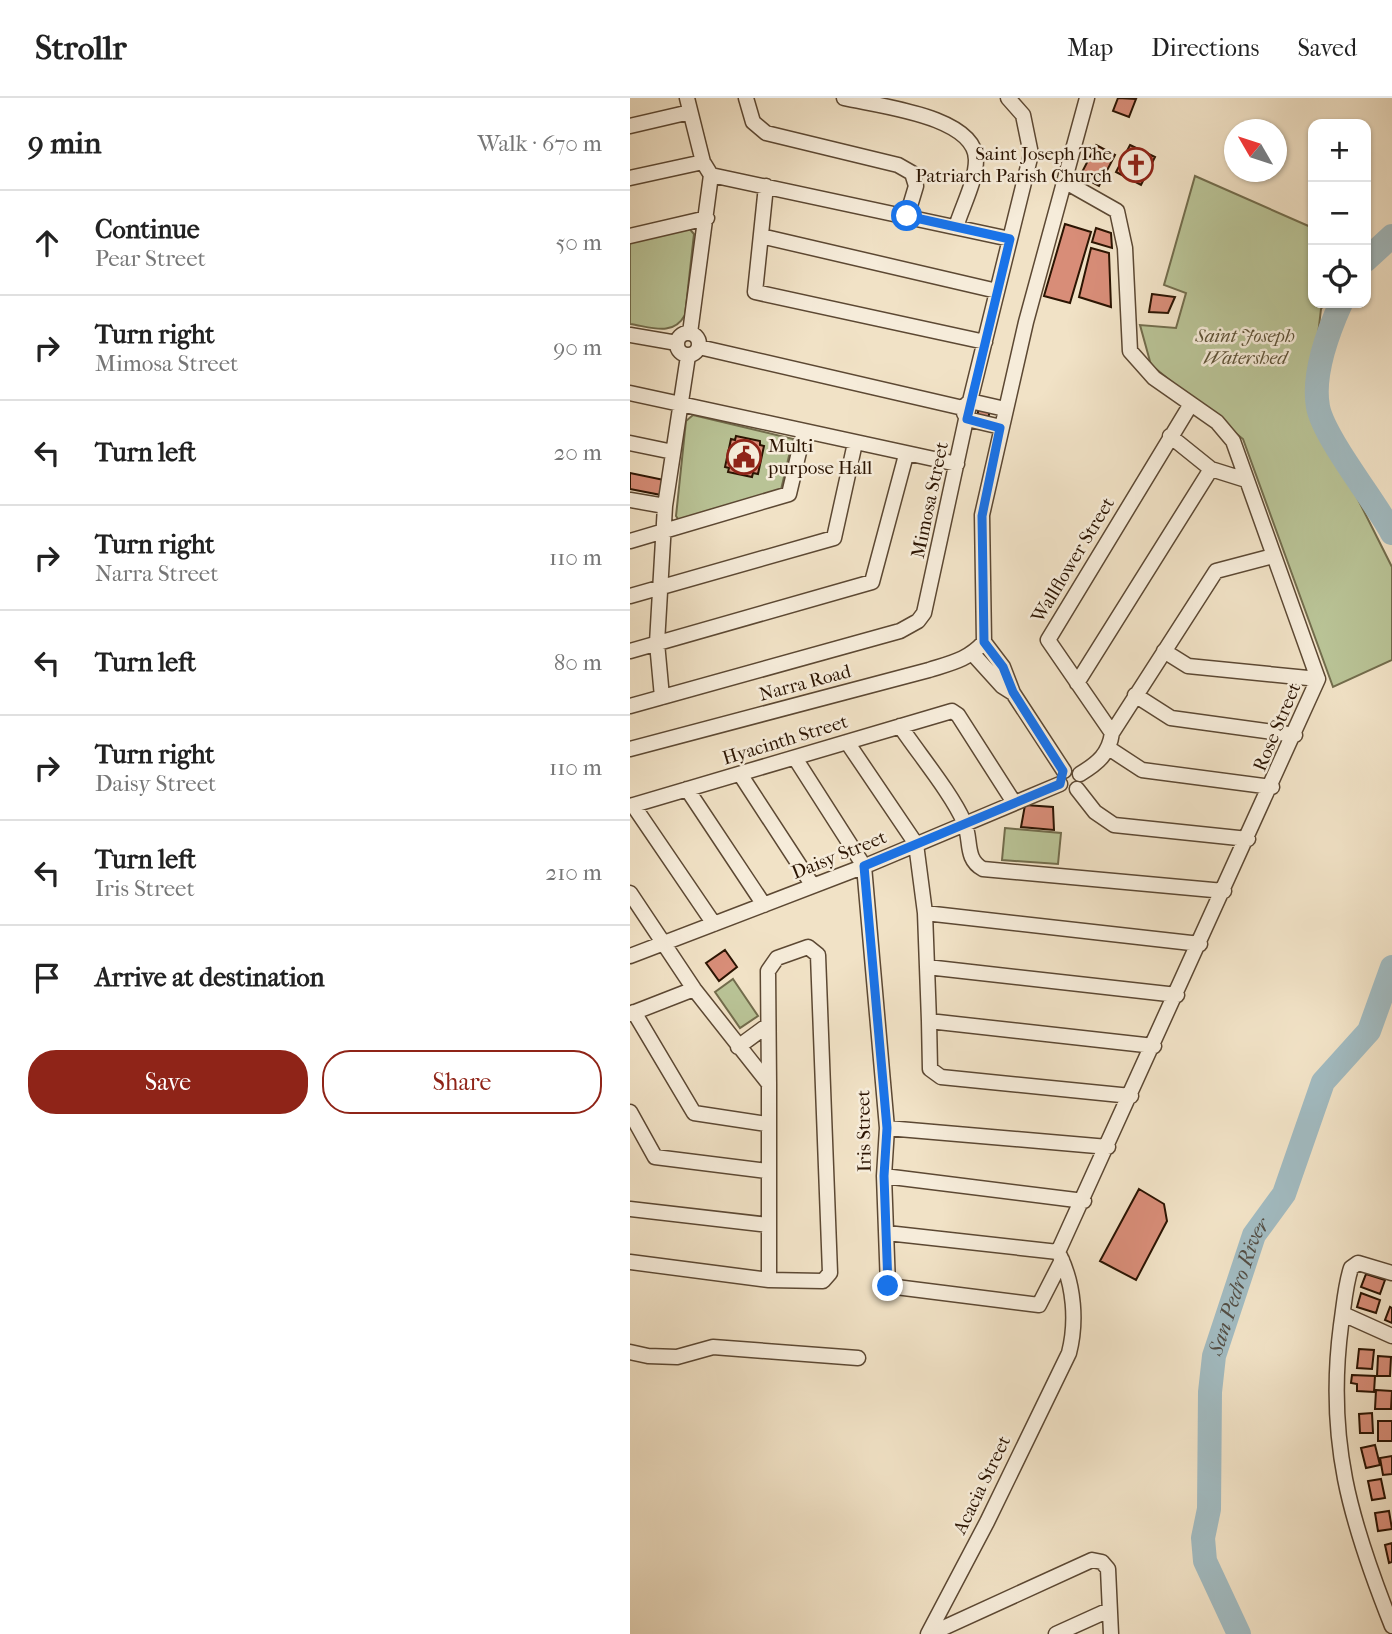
<!DOCTYPE html>
<meta charset="utf-8">
<style>
:root{--surface:#fff;--page:#f2f2f2;--text:#222;--muted:#767676;--line:#e0e0e0;--accent:#8f2418}
body{margin:0;font-family:"IM FELL French Canon",serif;background:var(--page);color:var(--text)}
.controls{position:absolute;right:21px;top:21px;display:grid;overflow:hidden;border-radius:14px;box-shadow:0 2px 5px #0004}
.controls button{width:63px;height:63px;display:grid;place-items:center;padding:0;border:0;border-bottom:2px solid var(--line);background:var(--surface);color:var(--text);font:35px sans-serif}
.compass{position:absolute;left:594px;top:21px;width:63px;height:63px;border-radius:50%;background:var(--surface);box-shadow:0 2px 5px #0004;rotate:309deg}
.stop{position:absolute;width:21px;height:21px;margin:-16px;border:5px solid #1a73e8;border-radius:50%;background:#fff}
.stop.end{background:#1a73e8;border-color:#fff;box-shadow:0 2px 7px #0008}
.list{margin:0;padding:0;list-style:none}
h2{display:flex;justify-content:space-between;align-items:center;height:91px;margin:0;padding:0 28px;font-size:30px}
h2 small{font-size:23px;font-weight:400;color:var(--muted)}
.list li{display:grid;grid-template-columns:46px 1fr auto;gap:21px;align-items:center;box-sizing:border-box;height:105px;padding:0 28px;border-top:2px solid var(--line)}
.list b{display:block;font-size:26px;white-space:nowrap}
.list p{margin:0;font-size:23px;white-space:nowrap;color:var(--muted)}
.list em{font-size:23px;font-style:normal;color:var(--muted)}
.actions{display:flex;gap:14px;padding:21px 28px}
.actions a{flex:1;padding:16px 0;border:2px solid var(--accent);border-radius:28px;text-align:center;font-size:24px;color:var(--accent)}
.actions .main{background:var(--accent);color:#fff}
.icon{flex:none;width:38px;height:38px;fill:none;stroke:currentColor;stroke-width:2;stroke-linecap:round;stroke-linejoin:round}
.map{position:relative;flex:none;width:762px;height:1536px;overflow:hidden}
header{display:flex;align-items:center;gap:42px;box-sizing:border-box;height:98px;padding:0 35px;background:var(--surface);border-bottom:2px solid var(--line)}
header strong{font-size:33px}
nav{display:flex;gap:38px;margin-inline-start:auto;font-size:24px}
main{display:flex}
aside{flex:1;background:var(--surface)}
.map>svg:first-child{display:block}
</style>
<header>
<strong>Strollr</strong>
<nav><a>Map</a><a>Directions</a><a>Saved</a></nav>
</header>
<main>
<aside>
<h2>9 min<small>Walk · 670 m</small></h2>
<ul class="list">
<li><svg class="icon" aria-label="ahead" viewBox="0 0 24 24"><path d="M12 20V5M6 11l6-6 6 6"/></svg><div><b>Continue</b><p>Pear Street</p></div><em>50 m</em></li>
<li><svg class="icon" aria-label="right" viewBox="0 0 24 24"><path d="M7 20v-9h11M14 6l5 5-5 5"/></svg><div><b>Turn right</b><p>Mimosa Street</p></div><em>90 m</em></li>
<li><svg class="icon" aria-label="left" viewBox="0 0 24 24"><path d="M17 20v-9H6M10 6l-5 5 5 5"/></svg><div><b>Turn left</b></div><em>20 m</em></li>
<li><svg class="icon" aria-label="right" viewBox="0 0 24 24"><path d="M7 20v-9h11M14 6l5 5-5 5"/></svg><div><b>Turn right</b><p>Narra Street</p></div><em>110 m</em></li>
<li><svg class="icon" aria-label="left" viewBox="0 0 24 24"><path d="M17 20v-9H6M10 6l-5 5 5 5"/></svg><div><b>Turn left</b></div><em>80 m</em></li>
<li><svg class="icon" aria-label="right" viewBox="0 0 24 24"><path d="M7 20v-9h11M14 6l5 5-5 5"/></svg><div><b>Turn right</b><p>Daisy Street</p></div><em>110 m</em></li>
<li><svg class="icon" aria-label="left" viewBox="0 0 24 24"><path d="M17 20v-9H6M10 6l-5 5 5 5"/></svg><div><b>Turn left</b><p>Iris Street</p></div><em>210 m</em></li>
<li><svg class="icon" aria-label="arrive" viewBox="0 0 24 24"><path d="M6 21V4h12l-3 4 3 4H6"/></svg><div><b>Arrive at destination</b></div></li>
</ul>
<div class="actions"><a class="main">Save</a><a>Share</a></div>
</aside>
<div class="map">
<svg width="762" height="1536" viewBox="0 0 762 1536">
<rect width="100%" height="100%" fill="#f1e2c6"/>
<filter id="stains"><feTurbulence type="fractalNoise" baseFrequency=".00286" numOctaves="4"/><feColorMatrix values="0 0 0 0 .2 0 0 0 0 .09 0 0 0 0 .02 0 0 0 .5 -.17"/></filter>
<radialGradient id="worn" r=".72"><stop offset=".6" stop-color="#630" stop-opacity="0"/><stop offset="1" stop-color="#630" stop-opacity=".3"/></radialGradient>
<!-- green -->
<path fill="#b9c396" stroke="#726c4c" stroke-width="2" d="M565 78 683 130V205H695L691 211 680 306 762 469V562L703 589 613 341 521 267 510 227 546 230 556 195 534 187Z
M58 129 64 136 55 217C43 239 21 229 0 226V143Z
M63 317 163 341 150 396 50 424 46 418 56 323Z
M375 730 431 735 428 766 372 762Z
M103 881 128 918 110 930 85 894Z"/>
<g fill="none" stroke-linecap="round" stroke-linejoin="round">
<!-- river -->
<g stroke="#a1bac0" stroke-width="24">
<path d="M736 162 762 138"/>
<path d="M711 205C698 234 682 276 688 309 694 340 745 403 762 435"/>
<path id="s1" d="M609 1536 575 1463 573 1440 579 1411 580 1294 584 1258 624 1137 654 1096 693 984 739 933 762 869"/>
</g>
</g>
<!-- building -->
<path fill="#d88d78" stroke="#2b1402" stroke-width="2" d="M488 0 506 1 499 19 483 13Z
M466 47 485 57 469 88 450 78Z
M500 47 525 59 511 87 486 74Z
M435 126 461 134 440 205 414 198Z
M466 130 481 135 482 150 462 144Z
M461 150 479 155 481 209 449 199Z
M522 196 545 199 538 215 519 214Z
M349 310 360 312 358 321 347 318Z
M106 338 130 343V347L134 348 128 376 123 375 122 379 98 374 99 370 95 369 101 341 105 342Z
M0 375 34 382 31 397 0 391Z
M395 707 423 709 424 732 391 729Z
M95 852 107 869 89 883 76 865Z
M509 1091 534 1106 537 1123 506 1182 470 1163Z
M736 1176 755 1182 750 1196 731 1189Z
M731 1195 750 1202 746 1215 727 1209Z
M760 1209 762 1210V1225L755 1222Z
M729 1251 744 1252 742 1271 727 1270Z
M748 1258 761 1259 760 1278H747Z
M722 1277 745 1278 744 1294 727 1293V1286L721 1285Z
M746 1292 762 1293 761 1311H745Z
M742 1315 743 1335H730L729 1316Z
M748 1323H762V1343H748Z
M745 1347 750 1367 736 1370 731 1350Z
M762 1358V1376L753 1377 750 1360Z
M751 1381 755 1400 742 1402 738 1383Z
M759 1413 762 1431 748 1433 745 1415Z
M762 1445V1464L759 1465 755 1447Z"/>
<g fill="none" stroke-linecap="round" stroke-linejoin="round">
<!-- minor casing -->
<g stroke="#5c4833" stroke-width="17">
<path id="minor" d="M57 0 73 64 81 77 60 235
M116 0 123 24 136 35 268 67 282 75 286 88 277 118
M214 0C248 8 346 18 346 62 346 83 332 109 326 129
M0 28 60 14
M81 77 380 141
M0 80 73 64
M136 88 125 194 355 244
M0 138 77 120
M131 138 367 193
M47 246a11 11 0 1 1 22 0a11 11 0 1 1-22 0Z
M0 237 47 245
M69 249 333 310
M0 295 327 366
M334 309 340 303 375 311
M334 315 337 321 371 329
M540 338 581 371 616 382
M0 345 43 354
M0 402 35 408
M0 443 159 396 174 333
M0 498 204 440 225 345
M354 544 352 417 396 224 457 0
M354 544 373 569 383 595 434 673
M0 553 242 484 276 357
M534 553 558 568 688 581
M343 556 372 588 383 595
M447 585 581 371
M505 597 541 620 665 637
M32 599 27 545 35 408 58 258
M0 608 270 533 288 523 294 515 340 303 401 56 393 17 378 0
M270 628C288 655 322 696 334 724 342 741 334 761 353 771L594 793
M482 635 418 542 561 306
M217 644 286 746 295 815 299 923
M0 651 299 572C321 565 338 562 354 544
M480 651 512 672 642 689
M165 660 234 768 257 1030 254 1078 258 1188 409 1207 432 1162
M110 676 183 788
M450 676C468 665 479 656 482 635L586 473 643 458
M57 691 134 807
M447 691 465 714 484 727 618 741
M3 707 84 826
M0 708 322 613 328 617 383 703
M0 795 64 891 139 986V1182L0 1164
M295 815 570 846
M0 858 240 766 430 686
M297 869 547 897
M4 914 64 1015 137 1026
M0 916 64 891
M108 949 138 927
M139 986 138 873 147 860 178 849 188 857 200 1175 193 1183 139 1182
M501 998 311 979 300 971 299 923 524 948
M0 1014 25 1059 137 1073
M257 1030 478 1049
M254 1078 454 1103
M0 1111 139 1127
M257 1135 428 1154
M428 1154 688 581 603 343 587 324 524 280 500 253 495 150 487 113 434 83
M762 1175 728 1165 721 1170C715 1188 714 1208 711 1227 696 1342 720 1423 762 1528
M713 1216 762 1238
M0 1254 18 1258 47 1259 83 1249 228 1260
M298 1536 357 1424 439 1255C447 1224 444 1187 430 1158
M300 1536 462 1462 472 1464 478 1471 481 1536
M426 1536 479 1512"/>
</g>
<!-- minor -->
<use href="#minor" stroke="#f6ecda" stroke-width="14"/>
</g>
<g fill="none" stroke-linecap="round" stroke-linejoin="round">
<!-- route -->
<path stroke="#1a73e8" stroke-width="9" d="M258 1188 254 1078 257 1030 234 768 430 686 433 673 383 594 373 569 354 544 352 418 370 330 337 321 380 141 277 118"/>
</g>
<!-- icons -->
<defs>
<g id="church-ring" transform="scale(1.75)"><circle r="9.5" fill="#f6ecda" stroke="#8f2418" stroke-width="1.5"/><path d="M-1.2-6h2.4v3.5h3.3v2.4h-3.3V6h-2.4V-.1h-3.3v-2.4h3.3Z" fill="#8f2418"/></g>
<g id="civic-ring" transform="scale(1.75)"><circle r="9.5" fill="#f6ecda" stroke="#8f2418" stroke-width="1.5"/><path d="M-.6-6.5H3V-4.5H.6V-3L4-1V1h2V6H-6V1h2V-1L-.6-3ZM-1.2 2.5V6h2.4V2.5Z" fill="#8f2418"/></g>
</defs>
<g fill-rule="evenodd">
<use href="#church-ring" x="506" y="67"/>
<use href="#civic-ring" x="114" y="359"/>
</g>
<g text-anchor="middle" dominant-baseline="central" stroke-width="5" stroke-linejoin="round" paint-order="stroke">
<!-- poi labels -->
<g font-size="19" fill="#2b1402" stroke="#f6ecda" text-anchor="end">
<text x="482" y="56">Saint Joseph The<tspan x="482" dy="22">Patriarch Parish Church</tspan></text>
<text x="138" y="348" text-anchor="start">Multi<tspan x="138" dy="22">purpose Hall</tspan></text>
</g>
<!-- park labels -->
<g font-size="19" font-style="italic" fill="#5d5136" stroke="#f6ecda">
<text x="615" y="238">Saint Joseph<tspan x="615" dy="22">Watershed</tspan></text>
</g>
<!-- street labels -->
<g font-size="19" fill="#2b1402" stroke="#f6ecda">
<text transform="translate(300 402) rotate(-78)">Mimosa Street</text>
<text transform="translate(443 462) rotate(-59)">Wallflower Street</text>
<text transform="translate(175 585) rotate(-15)">Narra Road</text>
<text transform="translate(647 629) rotate(-67)">Rose Street</text>
<text transform="translate(155 642) rotate(-17)">Hyacinth Street</text>
<text transform="translate(209 757) rotate(-22)">Daisy Street</text>
<text transform="translate(234 1033) rotate(-91)">Iris Street</text>
<text transform="translate(352 1387) rotate(-64)">Acacia Street</text>
</g>
<!-- water labels -->
<g font-size="21" font-style="italic" fill="#544e44" stroke="#f6ecda">
<text stroke="none"><textPath href="#s1" startOffset="360">San Pedro River</textPath></text>
</g>
</g>
<rect width="100%" height="100%" filter="url(#stains)"/>
<rect width="100%" height="100%" fill="url(#worn)"/>
</svg>
<div class="controls">
<button>+</button>
<button>−</button>
<button><svg class="icon" aria-label="locate" viewBox="0 0 24 24"><circle cx="12" cy="12" r="6"/><path d="M12 2v4M12 18v4M2 12h4M18 12h4"/></svg></button>
</div>
<svg class="compass" viewBox="-18 -18 36 36"><path d="M0-13l5 13h-10z" fill="#e53935"/><path d="M0 13l5-13h-10z" fill="#767676"/></svg>
<div class="stop" style="left:277px;top:118px"></div>
<div class="stop end" style="left:258px;top:1188px"></div>
</div>
</main>
